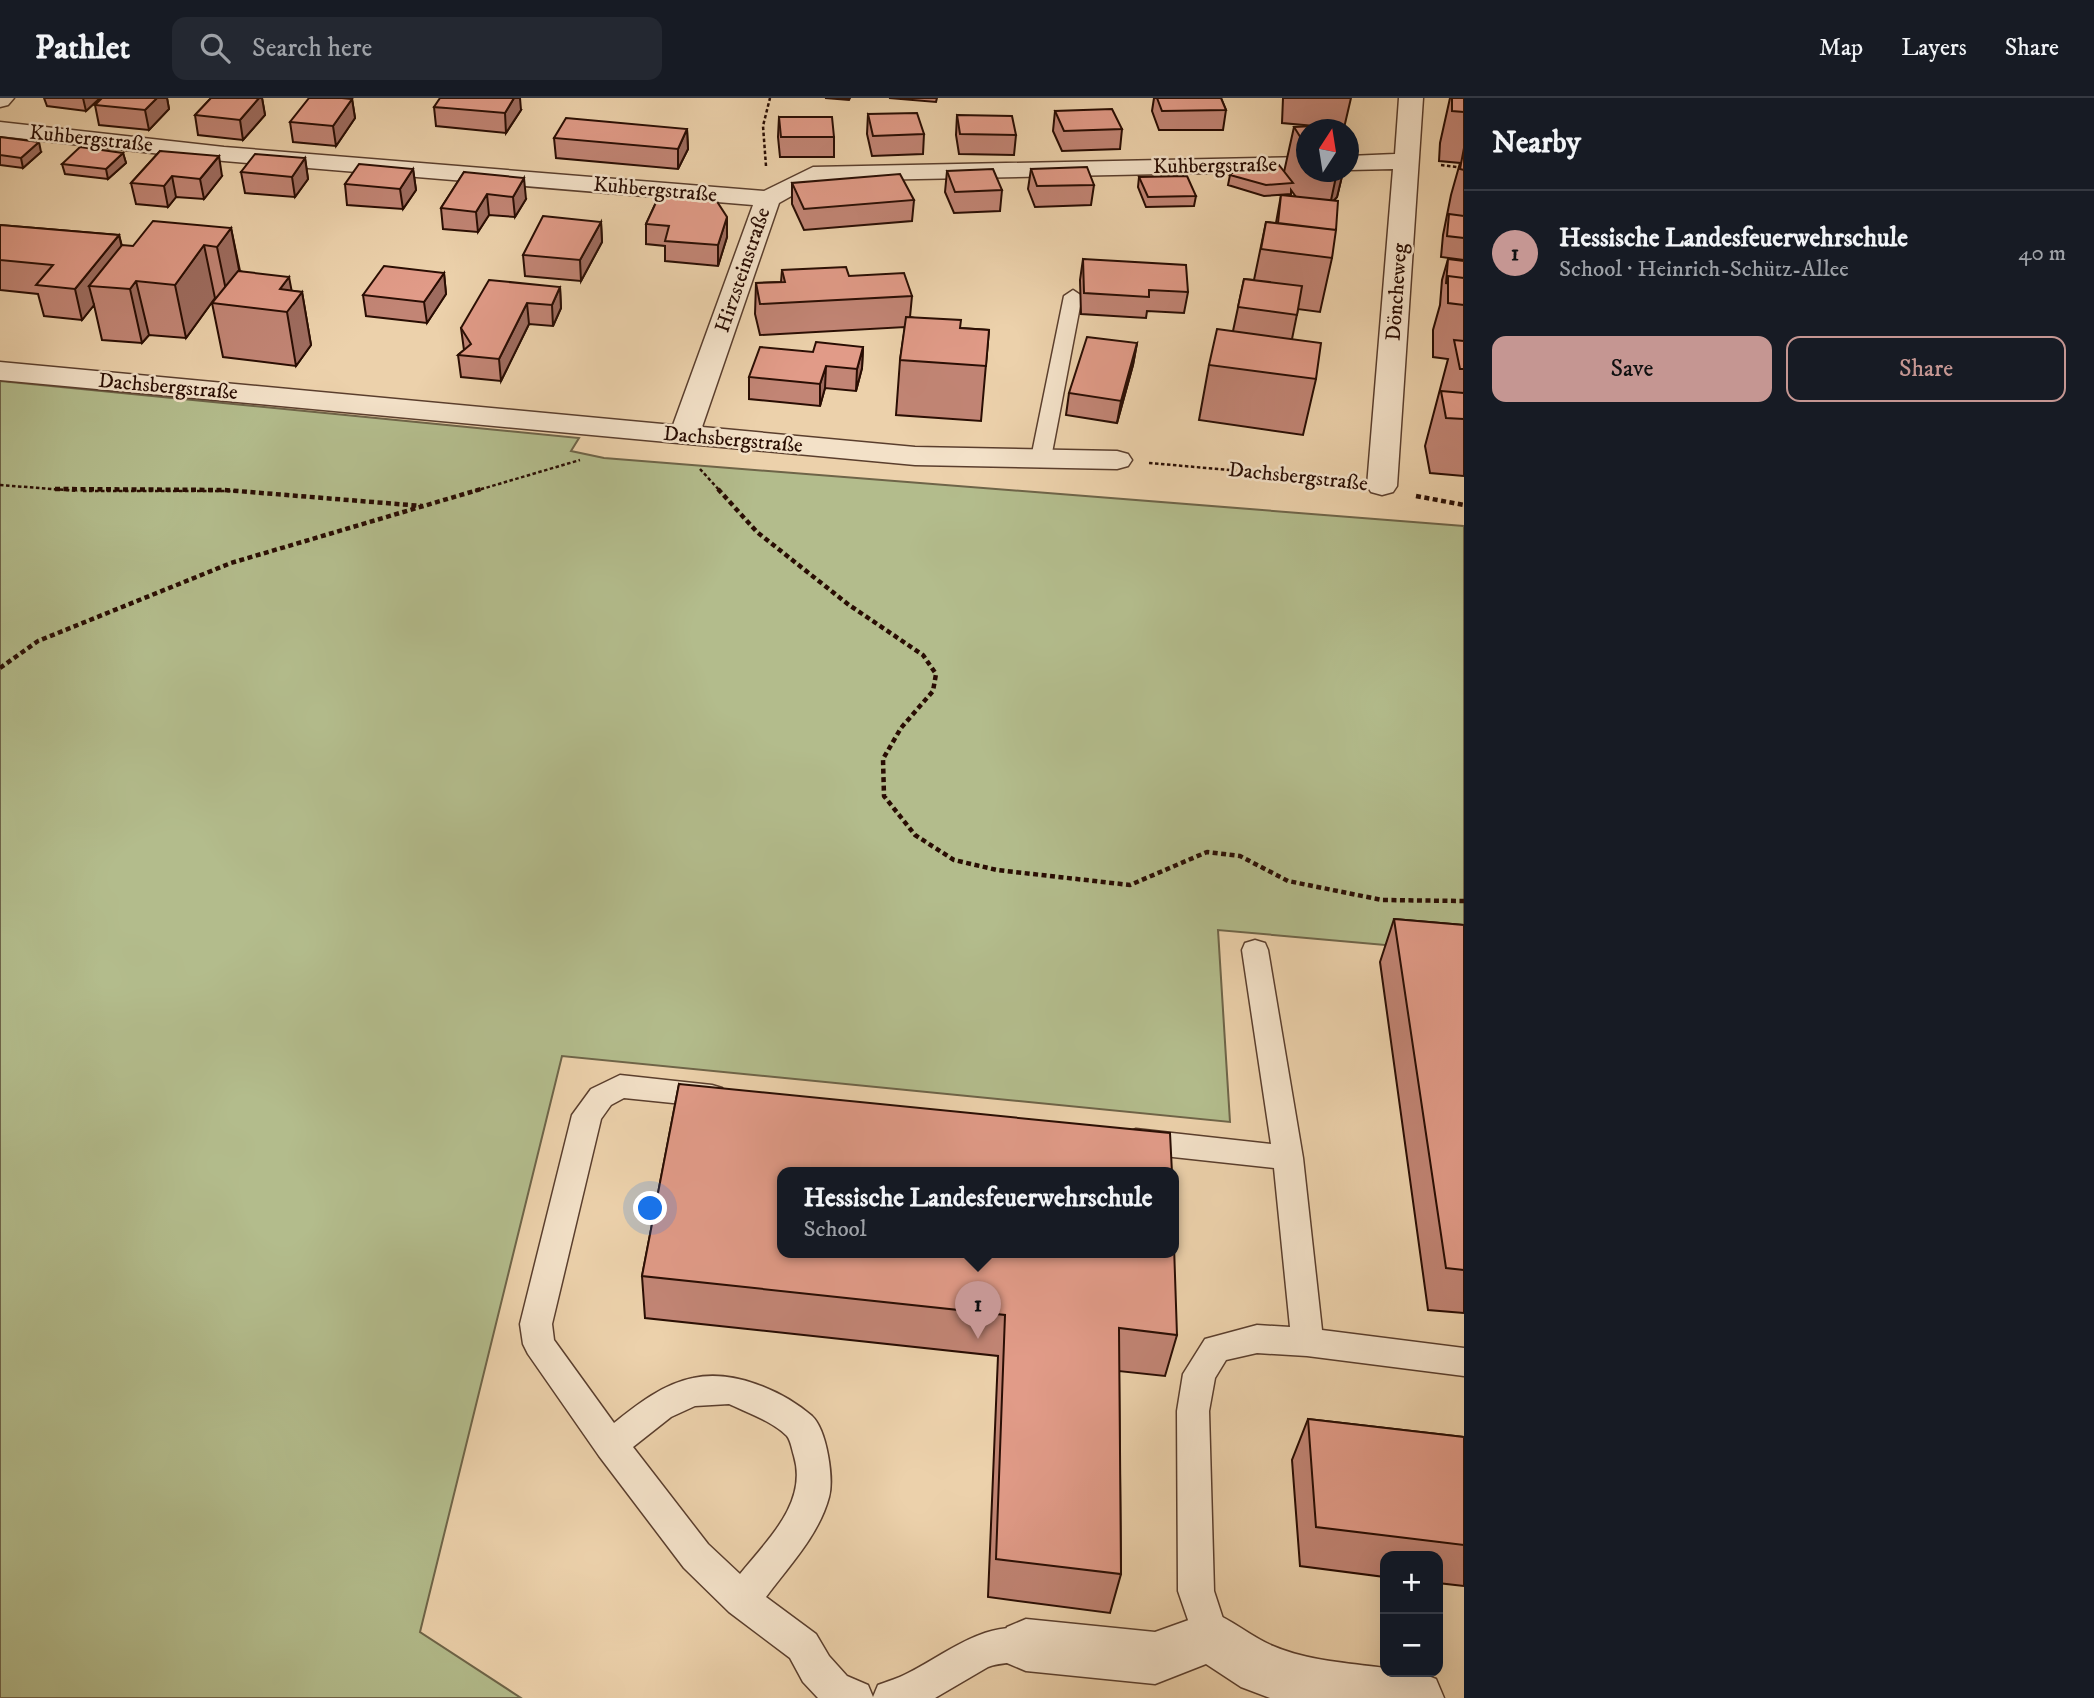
<!DOCTYPE html>
<meta charset="utf-8">
<style>
:root{--surface:#171b24;--page:#242831;--text:#f1f3f6;--muted:#9ea1a6;--line:#363941;--accent:#c59692}
body{margin:0;font-family:"IM FELL DW Pica",serif;background:var(--page);color:var(--text)}
.controls{position:absolute;right:21px;bottom:21px;display:grid;overflow:hidden;border-radius:14px;box-shadow:0 7px 28px #0002}
.controls button{width:63px;height:63px;display:grid;place-items:center;padding:0;border:0;border-bottom:2px solid var(--line);background:var(--surface);color:var(--text);font:35px sans-serif}
.compass{position:absolute;left:1296px;top:21px;width:63px;height:63px;border-radius:50%;background:var(--surface);box-shadow:0 7px 28px #0002;rotate:12deg}
.you{position:absolute;left:651px;top:1111px;width:24px;height:24px;margin:-18px;border:5px solid #fff;border-radius:50%;background:#1a73e8;box-shadow:0 0 0 10px #1a73e833}
.badge{display:grid;place-items:center;width:46px;height:46px;border-radius:50%;background:var(--accent);color:#111;font-size:23px;font-weight:700}
.pin{position:absolute;translate:-50% -58px;filter:drop-shadow(0 2px 4px #0008)}
.pin::after{content:'';position:absolute;top:37px;width:24px;height:21px;background:inherit;clip-path:polygon(0 0,100% 0,50% 100%)}
.popup{position:absolute;left:777px;top:1069px;width:402px;height:91px;box-sizing:border-box;display:grid;place-content:center;border-radius:14px;background:var(--surface);filter:drop-shadow(0 2px 5px #0005);font-size:23px;white-space:nowrap;color:var(--muted)}
.popup b{font-size:26px;color:var(--text)}
.popup::after{content:'';position:absolute;left:50%;top:100%;margin-left:-14px;border:14px solid transparent;border-top-color:var(--surface)}
.list{margin:0;padding:0;list-style:none}
h2{display:flex;justify-content:space-between;align-items:center;height:91px;margin:0;padding:0 28px;font-size:30px}
h2 small{font-size:23px;font-weight:400;color:var(--muted)}
.list li{display:grid;grid-template-columns:46px 1fr auto;gap:21px;align-items:center;box-sizing:border-box;height:126px;padding:0 28px;border-top:2px solid var(--line)}
.list b{display:block;font-size:26px;white-space:nowrap}
.list p{margin:0;font-size:23px;white-space:nowrap;color:var(--muted)}
.list em{font-size:23px;font-style:normal;color:var(--muted)}
.actions{display:flex;gap:14px;padding:21px 28px}
.actions a{flex:1;padding:16px 0;border:2px solid var(--accent);border-radius:14px;text-align:center;font-size:24px;color:var(--accent)}
.actions .main{background:var(--accent);color:#111}
.icon{flex:none;width:38px;height:38px;fill:none;stroke:currentColor;stroke-width:2;stroke-linecap:round;stroke-linejoin:round}
.map{position:relative;flex:none;width:1464px;height:1600px;overflow:hidden}
header{display:flex;align-items:center;gap:42px;box-sizing:border-box;height:98px;padding:0 35px;background:var(--surface);border-bottom:2px solid var(--line)}
header strong{font-size:33px}
nav{display:flex;gap:38px;margin-inline-start:auto;font-size:24px}
.search{width:490px;height:63px;background:var(--page);display:flex;align-items:center;gap:18px;box-sizing:border-box;padding:0 24px;border-radius:14px;color:var(--muted);font-size:26px}
main{display:flex}
aside{flex:1;background:var(--surface)}
.map>svg:first-child{display:block}
</style>
<header>
<strong>Pathlet</strong>
<div class="search"><svg class="icon" aria-label="search" viewBox="0 0 24 24"><circle cx="10" cy="10" r="6"/><path d="M15 15l6 6"/></svg>Search here</div>
<nav><a>Map</a><a>Layers</a><a>Share</a></nav>
</header>
<main>
<div class="map">
<svg width="1464" height="1600" viewBox="0 0 1464 1600">
<rect width="100%" height="100%" fill="#ecd1ab"/>
<filter id="stains"><feTurbulence type="fractalNoise" baseFrequency=".00286" numOctaves="4"/><feColorMatrix values="0 0 0 0 .2 0 0 0 0 .09 0 0 0 0 .02 0 0 0 .5 -.17"/></filter>
<radialGradient id="worn" r=".72"><stop offset=".6" stop-color="#630" stop-opacity="0"/><stop offset="1" stop-color="#630" stop-opacity=".3"/></radialGradient>
<!-- green -->
<path fill="#b3bc8c" stroke="#6e6448" stroke-width="2" d="M0 283 579 340 571 353 604 360 1464 428V854L1218 832 1230 1024 562 958 420 1534 521 1600H0Z"/>
<g fill="none" stroke-linecap="round" stroke-linejoin="round">
<!-- lane casing -->
<g stroke="#5a3e2d" stroke-width="3">
<path id="lane" d="M1073 192 1082 198 1051 360 1048 364H1034L1031 360 1064 198Z
M1255 842 1265 845 1268 852 1303 1060 1322 1232 1464 1250V1278L1307 1258 1257 1255 1226 1262 1215 1280 1209 1313 1214 1493 1229 1539 1224 1551 1211 1556 1198 1551 1178 1493 1177 1313 1183 1276 1205 1241 1257 1227 1290 1229 1274 1070 1136 1055 1126 1051 1121 1043 1126 1035 1136 1031 1271 1046 1242 852 1245 845Z
M620 977 712 987 722 990 726 998 722 1006 712 1009 624 1000 611 1007 601 1021 552 1226 554 1242 614 1325C638 1306 663 1286 693 1280 732 1271 782 1292 812 1318 827 1332 834 1381 829 1399 819 1437 789 1468 766 1499L816 1536 829 1558 847 1578 868 1587 873 1599 878 1587C888 1583 899 1580 908 1575 948 1555 992 1516 1039 1535L1044 1547 1039 1559C1022 1566 1004 1563 988 1569L935 1600H818L803 1584 790 1560 729 1514 684 1470 599 1358 528 1256 523 1246 520 1226 572 1017 591 991ZM729 1306C748 1315 772 1323 787 1338 791 1343 792 1352 794 1358 808 1405 767 1442 740 1476L708 1446 633 1349 671 1319 695 1308Z"/>
</g>
<!-- street casing -->
<g stroke="#5a3e2d" stroke-width="3">
<path id="street" d="M0 0H14L8 7 0 9Z
M1399 0H1423L1397 388 1393 394 1382 397 1371 394 1367 388 1393 71 1349 72V58L1395 56Z
M0 24 224 49 764 93 813 69 1307 59V73L818 83 779 105 702 329 915 349 1117 353 1128 356 1132 362 1128 368 1117 371 915 367 0 282V264L673 327 753 107 224 63 0 38Z
M1211 1514C1233 1522 1251 1539 1273 1548 1308 1563 1348 1565 1385 1570V1574H1418L1436 1581 1444 1600H1270L1241 1589 1206 1566 1155 1586 1026 1573 1007 1565 1000 1547 1007 1529 1026 1521 1155 1534Z"/>
</g>
<!-- path-far1 -->
<path stroke="#290d03" stroke-width="2.5" stroke-dasharray="3.5 2.5" stroke-linecap="butt" d="M1441 67 1464 70
M766 68 763 28 770 0
M1149 365 1346 382
M700 371 720 393
M0 387 78 393
M83 393H237
M475 393 580 362"/>
<!-- path -->
<path stroke="#290d03" stroke-width="4.5" stroke-dasharray="5 3.5" stroke-linecap="butt" d="M55 391 225 392 422 408
M718 391 757 434 849 507 923 557 936 576 933 593 901 630 883 661 884 698 915 737 954 762 997 772 1130 787 1207 754 1240 758 1288 783 1382 802 1464 803
M1416 398 1464 407
M0 570 38 543 231 465 481 391"/>
<!-- lane -->
<use href="#lane" fill="#f3e1c8" fill-rule="evenodd"/>
<!-- street -->
<use href="#street" fill="#f3e1c8" fill-rule="evenodd"/>
</g>
<!-- wall -->
<path fill="#c28575" stroke="#290d03" stroke-width="2" d="M44 0H100L86 13 47 8Z
M102 0H167L169 11 149 32 99 27 95 7Z
M211 0H262L265 17 243 42 198 37 195 17Z
M825 0H850L849 2Z
M889 0H937L936 4Z
M1154 0H1221L1226 12 1223 32H1159L1152 13Z
M1283 0H1351L1344 30H1337L1306 32V74H1343L1337 99 1333 103 1332 160 1320 214 1298 211 1292 241 1316 281 1303 337 1199 322 1209 267 1233 233 1244 181 1254 182 1266 124 1276 125 1281 97 1296 99 1291 92V96L1264 98 1228 87 1230 77 1284 74 1294 29 1315 28 1282 25Z
M1450 0H1464V162L1441 159 1443 137 1451 97 1460 65 1439 63 1440 45Z
M352 1 355 20 336 48 293 44 290 24Z
M434 9 521 12 506 35 436 28Z
M1055 13 1122 31 1120 51 1062 53 1053 33Z
M868 16 924 36 923 56 872 58 867 36Z
M957 17 1016 37 1014 57 959 56 956 37Z
M779 19 834 39V59H780L778 39Z
M687 31 688 51 678 71 556 60 554 40Z
M0 39 41 54 23 70 0 67Z
M160 53 222 78 204 101 176 99 168 109 136 106 131 85Z
M123 55 126 65 108 81 65 76 62 66Z
M305 60 308 81 295 99 245 95 241 74Z
M413 71 416 92 403 111 347 107 345 86Z
M1031 71 1094 87 1091 107 1035 109 1028 91Z
M947 73 1002 92 1000 113 954 115 945 94Z
M464 74 526 101 515 119 489 117 478 134 443 131 441 110Z
M1139 79 1196 98 1194 108 1146 109 1138 89Z
M792 85 914 102 912 123 804 132 792 106Z
M659 98 727 139 718 168 665 163V148L646 146V126Z
M601 124 602 144 581 183 525 178 523 157Z
M0 127 119 137 122 148H133L231 130 240 173 291 193 302 194 311 247 296 268 223 259 212 205 216 201 215 200 186 240 149 237 142 245 102 242 94 207 82 222 44 218 38 196 0 192Z
M1083 161 1188 194 1184 215 1147 213 1146 220 1081 216 1080 182Z
M1448 161 1464 163V378L1430 375 1425 348 1448 261 1433 259V232L1440 207 1442 182Z
M782 172 849 178 912 198 910 219 960 230 989 232 981 323 896 317 900 262 905 229 760 237 755 216 756 185 781 184Z
M444 175 446 196 427 225 366 218 363 197Z
M560 189 561 210 553 228 529 226 501 283 461 279 458 257 464 252 461 230Z
M1137 245 1133 267 1117 325 1066 317 1069 295Z
M863 249 862 270 856 293 825 290 820 308 749 301V279L813 254Z
M1394 821 1464 827V1215L1428 1212 1380 864Z
M679 986 1177 1237 1165 1278 1119 1273 1121 1476 1110 1515 988 1499 998 1258 645 1220 642 1178Z
M1308 1321 1464 1339V1488L1438 1485V1458H1385V1479L1300 1468 1292 1362Z"/>
<!-- shaded-wall -->
<path fill="#9e6c5f" stroke="#290d03" stroke-width="2" d="M83 0H100L86 13Z
M157 0H167L169 11 149 32 145 12Z
M259 0H262L265 17 243 42 240 22Z
M514 0H520L521 12 506 35 505 15Z
M352 1 355 20 336 48 333 28Z
M687 31 688 51 678 71V51Z
M39 44 41 54 23 70 21 60Z
M123 55 126 65 108 81 106 71Z
M219 58 222 78 204 101 200 81Z
M305 60 308 81 295 99 292 79Z
M413 71 416 92 403 111 400 91Z
M1337 74H1343L1337 99 1330 107Z
M172 78 176 99 168 109 164 88Z
M524 80 526 101 515 119 513 99Z
M487 96 489 117 478 134 476 114Z
M727 119V139L718 168V147Z
M601 124 602 144 581 183 580 162Z
M231 130 241 182 228 202 217 149Z
M119 137 126 167 89 188 94 207 82 222 75 191Z
M204 147 215 200 186 240 175 187Z
M444 175 446 196 427 225 424 204Z
M289 179 294 205 302 194 311 247 296 268 287 214 280 191Z
M136 183 149 237 142 245 130 191Z
M560 189 561 210 553 228 552 207Z
M527 205 529 226 501 283 499 261Z
M1137 245 1133 267 1117 325 1121 303Z
M863 249 862 270 856 293 857 271Z
M826 268 825 290 820 308V286Z"/>
<!-- building -->
<path fill="#e19b88" stroke="#290d03" stroke-width="2" d="M102 0H157L145 12 95 7Z
M211 0H259L240 22 195 17Z
M309 0H342L352 1 333 28 290 24Z
M440 0H514L505 15 434 9Z
M1157 0H1221L1226 12 1162 13Z
M1452 0H1464V14L1452 13Z
M1112 11 1122 31 1064 33 1055 13Z
M917 15 924 36 873 38 868 16Z
M957 17 1012 18 1016 37 960 36Z
M779 19H832L834 39H781Z
M566 20 687 31 678 51 554 40Z
M1335 27 1338 32H1306V48L1294 29Z
M0 39 39 44 21 60 0 57Z
M80 49 123 55 106 71 62 66Z
M1464 50V72L1460 71Z
M160 53 219 58 200 81 172 78 164 88 131 85Z
M255 56 305 60 292 79 241 74Z
M359 66 413 71 400 91 345 86Z
M1279 67 1293 85 1266 87 1230 77 1239 69Z
M1087 69 1094 87 1037 88 1031 71Z
M993 71 1002 92 955 94 947 73Z
M464 74 524 80 513 99 487 96 476 114 441 110Z
M900 76 914 102 804 111 792 85Z
M1187 78 1196 98 1148 99 1139 79Z
M1281 97 1338 103 1336 132 1278 125Z
M659 98 716 102 727 119 718 147 665 143 669 128 646 126Z
M1449 116 1464 118V140L1447 138Z
M543 118 601 124 580 162 523 157Z
M153 123 231 130 217 149 204 147 175 187 136 183 130 191 89 188 122 147 133 148Z
M1266 124 1336 132 1332 160 1261 151Z
M0 127 119 137 75 191 36 187 53 167 0 162Z
M1083 161 1186 167 1188 194 1149 192V199L1084 195Z
M1448 161 1464 163V180L1448 178 1446 186Z
M384 168 444 175 424 204 363 197Z
M846 169 849 178 904 175 912 198 760 206 756 185 785 184 782 172Z
M238 173 289 179 280 191 302 194 287 214 212 205Z
M1448 178 1464 180V207L1448 205Z
M1244 181 1302 188 1297 217 1238 209Z
M489 182 560 189 552 207 527 205 499 261 458 257 471 246 461 230Z
M906 219 961 222 960 230 989 232 986 268 900 262Z
M1217 231 1321 245 1316 281 1209 267Z
M1087 239 1137 245 1121 303 1069 295Z
M1454 242 1464 243V271H1460Z
M816 244 863 249 857 271 826 268 820 286 749 279 760 249 813 254Z
M1441 293 1464 295V321L1446 320Z
M1394 821 1464 827V1172L1446 1170Z
M679 986 1170 1035 1172 1075H782V1155H1174V1148L1177 1237 1119 1230 1121 1476 996 1461 1005 1217 642 1178Z
M1308 1321 1464 1339V1447L1316 1429Z"/>
<g text-anchor="middle" dominant-baseline="central" stroke-width="5" stroke-linejoin="round" paint-order="stroke">
<!-- far-street labels -->
<g font-size="21" fill="#290d03" stroke="#f3e1c8">
<text transform="translate(91 41) rotate(6)">Kuhbergstraße</text>
<text transform="translate(1215 68) rotate(-1)">Kuhbergstraße</text>
<text transform="translate(655 92) rotate(5)">Kuhbergstraße</text>
<text transform="translate(743 172) rotate(-71)">Hirzsteinstraße</text>
<text transform="translate(1397 194) rotate(-86)">Döncheweg</text>
<text transform="translate(168 289) rotate(5)">Dachsbergstraße</text>
<text transform="translate(733 342) rotate(5)">Dachsbergstraße</text>
<text transform="translate(1298 379) rotate(6)">Dachsbergstraße</text>
</g>
</g>
<rect width="100%" height="100%" filter="url(#stains)"/>
<rect width="100%" height="100%" fill="url(#worn)"/>
</svg>
<div class="controls">
<button>+</button>
<button>−</button>
</div>
<svg class="compass" viewBox="-18 -18 36 36"><path d="M0-13l5 13h-10z" fill="#e53935"/><path d="M0 13l5-13h-10z" fill="#9ea1a6"/></svg>
<div class="you"></div>
<div class="pin badge" style="left:978px;top:1241px">1</div>
<div class="popup"><b>Hessische Landesfeuerwehrschule</b>School</div>
</div>
<aside>
<h2>Nearby<small></small></h2>
<ul class="list">
<li><span class="badge">1</span><div><b>Hessische Landesfeuerwehrschule</b><p>School · Heinrich-Schütz-Allee</p></div><em>40 m</em></li>
</ul>
<div class="actions"><a class="main">Save</a><a>Share</a></div>
</aside>
</main>
